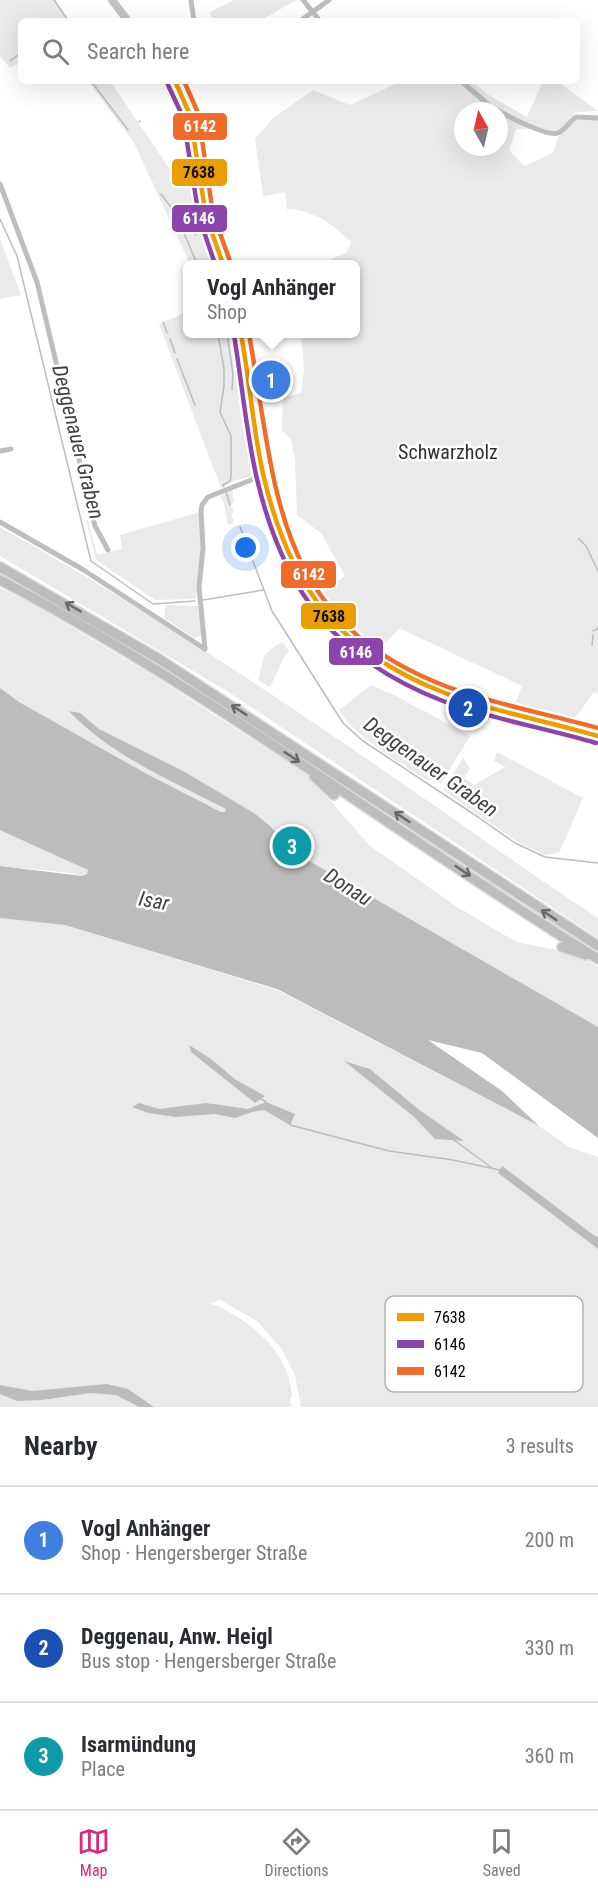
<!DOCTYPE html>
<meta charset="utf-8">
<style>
:root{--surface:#fff;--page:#f7f7f7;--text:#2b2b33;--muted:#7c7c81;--line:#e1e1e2;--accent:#db2777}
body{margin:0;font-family:"Roboto Condensed",sans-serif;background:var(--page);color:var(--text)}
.compass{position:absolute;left:454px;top:102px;width:54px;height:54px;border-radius:50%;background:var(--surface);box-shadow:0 6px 24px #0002;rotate:352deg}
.you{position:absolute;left:246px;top:548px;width:21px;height:21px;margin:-15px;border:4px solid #fff;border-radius:50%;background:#1a73e8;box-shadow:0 0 0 9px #1a73e833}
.badge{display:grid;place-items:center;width:39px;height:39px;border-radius:50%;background:var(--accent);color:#fff;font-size:20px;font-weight:700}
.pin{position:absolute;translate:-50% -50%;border:3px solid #fff;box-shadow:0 2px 6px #0006}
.popup{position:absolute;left:183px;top:260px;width:177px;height:78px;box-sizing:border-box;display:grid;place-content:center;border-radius:9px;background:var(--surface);filter:drop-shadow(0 2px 4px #0005);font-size:20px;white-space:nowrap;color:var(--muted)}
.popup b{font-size:22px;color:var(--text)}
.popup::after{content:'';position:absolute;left:50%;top:100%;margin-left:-12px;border:12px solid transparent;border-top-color:var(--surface)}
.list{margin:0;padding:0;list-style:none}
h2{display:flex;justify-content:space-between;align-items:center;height:78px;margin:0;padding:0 24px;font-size:26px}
h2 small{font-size:20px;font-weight:400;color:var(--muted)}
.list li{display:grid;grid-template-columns:39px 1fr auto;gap:18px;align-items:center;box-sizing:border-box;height:108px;padding:0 24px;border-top:2px solid var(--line)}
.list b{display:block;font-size:22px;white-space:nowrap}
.list p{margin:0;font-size:20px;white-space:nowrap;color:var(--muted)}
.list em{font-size:20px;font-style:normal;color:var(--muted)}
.icon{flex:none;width:33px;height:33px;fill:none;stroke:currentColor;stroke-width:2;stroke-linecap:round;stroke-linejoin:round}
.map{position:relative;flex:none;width:598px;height:1407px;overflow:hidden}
.search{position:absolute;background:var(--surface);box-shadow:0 6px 24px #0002;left:18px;right:18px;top:18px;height:66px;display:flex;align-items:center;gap:15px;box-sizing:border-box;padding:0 21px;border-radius:9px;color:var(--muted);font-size:22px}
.sheet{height:402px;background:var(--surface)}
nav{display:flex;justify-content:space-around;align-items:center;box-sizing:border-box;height:84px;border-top:2px solid var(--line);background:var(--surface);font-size:16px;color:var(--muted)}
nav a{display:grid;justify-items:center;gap:3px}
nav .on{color:var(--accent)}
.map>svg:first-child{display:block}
</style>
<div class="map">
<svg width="598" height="1407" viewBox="0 0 598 1407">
<rect width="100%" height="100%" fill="#fff"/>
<!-- green -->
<path fill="#eaeaea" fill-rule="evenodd" d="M0 0H56L70 21H21V62L10 68 0 56Z
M234 0H297L259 21H213L210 12Z
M88 81H110L182 187 196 179 197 207 208 236 213 264H190L134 143Z
M420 81H472L487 94 527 117 542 83 561 84 598 111 576 112 560 131 554 132 541 128 516 129 509 150 524 166 553 153 559 135 576 120H598V694L594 692 569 727 514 707 522 686 399 628 380 650 337 619 318 594 300 566 286 533 269 474 288 532 301 564 321 593 345 576 321 533 297 515 295 459 291 440 282 430 283 398 301 393 304 370 301 334H355V264H321L347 252 351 242C333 224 313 210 287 209L285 192 263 196 255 139 272 119 313 90 350 105 400 82ZM463 111H499V147H463Z
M0 239 21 295 0 299Z
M187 312V334H229L258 475 236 480 221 488 159 324Z
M232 490 234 501 231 506 234 511 231 516 234 520 233 523 228 525 224 503 220 496Z
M200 512 202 534 196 599 155 600 96 560 86 520H88L97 555 122 549 120 535Z
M0 527C136 603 267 690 396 779 463 825 529 873 598 918V938L230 693 0 556Z
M0 588 36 606 149 673 308 775 369 845 454 905 516 942 577 954 598 967V1027L292 851 281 837 254 813 185 772 99 729 79 713 70 711C106 753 177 783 226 809L225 812H221L147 774 19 702 0 688Z
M166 605 198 606 201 620V636L194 638 164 618Z
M282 642 289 650C282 657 276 677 270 687L258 680C266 656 258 656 282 642Z
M371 685 396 696 470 736 441 784 434 780H427C401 763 355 737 339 710Z
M497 752 583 798 559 853 545 855 516 841 443 790 463 758 470 768 464 778 474 785 505 767 494 761Z
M0 830 83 866 88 870V874L82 876 71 873 0 866Z
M0 918 65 925 277 990 539 1126 569 1147 598 1157V1237L592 1234 585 1239 598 1249V1407H301L295 1375 282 1349 257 1321 220 1300 209 1303C240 1314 275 1340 287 1373 290 1380 291 1388 292 1396L290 1399 291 1407H0Z"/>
<!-- water -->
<path fill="#bcbcbc" d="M0 688 19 702 147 774 221 812H225L226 809C174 782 108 754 69 711L80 713 99 729 185 772 254 813 270 826 292 851 598 1027V1138L482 1053 428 1040 502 1091 539 1126 277 989 65 925 0 918V866L82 876 87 874 88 870 0 830Z
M189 1045 211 1059 236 1080 265 1096 255 1103 191 1052Z
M344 1061 370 1069 418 1109 464 1141 435 1139 413 1116Z
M266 1102 295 1114 290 1125 264 1110 252 1112 235 1118 215 1114 176 1117 148 1113 132 1107 139 1103 159 1109 206 1103 248 1109Z
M502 1166 592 1234 598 1237V1249L498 1173Z
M107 1384 128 1389 154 1407H139L116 1395 90 1393 42 1400 17 1401 0 1394V1385L32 1391Z"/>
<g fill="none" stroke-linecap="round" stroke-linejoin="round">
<!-- stream -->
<path stroke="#bcbcbc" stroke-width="1.5" d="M54 0 67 19
M63 21H64
M10 61 21 53
M91 81 128 130
M139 122 140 121
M161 194 176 214 197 264
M0 219 17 256 91 561 153 604 195 601
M195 235 197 233
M163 322 167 333
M218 334 224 369V386L220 412 231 436V477L230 481 223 485 224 487
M227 334 233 374 232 390
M170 339 175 353
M177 359 195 405
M226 492 230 505
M240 527 272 611 343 723 363 741 478 817 515 843 545 857 598 863
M579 539 586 546 598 571
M203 600 263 590
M593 631 598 629V627
M592 645 593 635
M261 1099 266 1102
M290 1125 389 1151 453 1160 500 1170
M454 1140 492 1168"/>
<!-- motorway casing -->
<g stroke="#dbdbdb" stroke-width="12">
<path id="motorway" d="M0 567 159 659 598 946
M0 580C209 690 397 835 598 959
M314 776 334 795
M562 947 586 955"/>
</g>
<!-- minor -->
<path stroke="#bebebe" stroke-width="5" d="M191 0 194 21
M303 0 320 21
M300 21 329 0
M461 81 490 106 499 111
M499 111C509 117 548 137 558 133 564 131 570 121 576 117L598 118
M0 184 37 282 95 526 108 550
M0 451 11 449
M0 522 82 569 205 649
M205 649 199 587 203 548 201 511 202 505 208 497 264 475"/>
<!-- secondary -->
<path stroke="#c2c2c2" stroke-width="8" d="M112 0 128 21
M175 81C204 127 194 167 206 216 210 233 217 249 223 264
M241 334C250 381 254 430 264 477 289 588 337 653 444 693 494 712 547 720 598 736"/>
<!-- motorway -->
<use href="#motorway" stroke="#bdbdbd" stroke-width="9"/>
<!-- bus-1 casing -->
<g stroke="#fff" stroke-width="9">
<path id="bus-1" d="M175 81 190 115 206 216 223 264
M241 334C250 382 253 431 264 478 290 587 338 652 445 693 494 712 547 721 598 736"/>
</g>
<!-- bus-2 casing -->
<g stroke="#fff" stroke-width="9">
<path id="bus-2" d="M168 85 183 117 199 217 215 264
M234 335C242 383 246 432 257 479 283 590 334 659 443 701 492 719 545 728 596 743"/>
</g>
<!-- bus-3 casing -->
<g stroke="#fff" stroke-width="9">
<path id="bus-3" d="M184 81 198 113 213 214 230 261
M249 334C277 491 273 621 448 687 497 705 548 714 598 728"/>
</g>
<!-- bus-1 -->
<use href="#bus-1" stroke="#eb9e00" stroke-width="4.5"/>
<!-- bus-2 -->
<use href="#bus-2" stroke="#8e44ad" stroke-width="4.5"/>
<!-- bus-3 -->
<use href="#bus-3" stroke="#f16c2b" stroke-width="4.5"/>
</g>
<!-- one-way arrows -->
<defs><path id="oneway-shaft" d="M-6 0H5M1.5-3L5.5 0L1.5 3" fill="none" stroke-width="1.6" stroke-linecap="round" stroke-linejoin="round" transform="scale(1.5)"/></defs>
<g stroke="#686868">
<use href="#oneway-shaft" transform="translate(73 607) rotate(-150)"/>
<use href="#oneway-shaft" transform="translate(239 710) rotate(-147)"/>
<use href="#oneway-shaft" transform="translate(292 757) rotate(33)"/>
<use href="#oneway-shaft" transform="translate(402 817) rotate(-146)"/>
<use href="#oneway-shaft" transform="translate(463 871) rotate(34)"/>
<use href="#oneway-shaft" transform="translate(549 915) rotate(-147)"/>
</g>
<g text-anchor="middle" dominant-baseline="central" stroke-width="5" stroke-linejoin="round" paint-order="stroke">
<!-- park labels -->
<g font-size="20" fill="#303030" stroke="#fff">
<text x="448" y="452">Schwarzholz</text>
</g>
<!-- water labels -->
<g font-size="21" font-style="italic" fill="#414141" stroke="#fff">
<text transform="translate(78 442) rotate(76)">Deggenauer Graben</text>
<text transform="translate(431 767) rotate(35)">Deggenauer Graben</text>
<text transform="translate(348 887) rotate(32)">Donau</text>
<text transform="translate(154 901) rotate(10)">Isar</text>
</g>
</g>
<!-- legend -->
<rect x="385" y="1296" width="198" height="96" rx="9" fill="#fff" stroke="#b2b2b2" stroke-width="1.5"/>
<rect x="397" y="1313" width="27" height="8" fill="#eb9e00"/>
<rect x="397" y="1340" width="27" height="8" fill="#8e44ad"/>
<rect x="397" y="1367" width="27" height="8" fill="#f16c2b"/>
<g font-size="16" fill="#000">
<text x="434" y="1323">7638</text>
<text x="434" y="1350">6146</text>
<text x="434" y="1377">6142</text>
</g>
<g stroke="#fff" stroke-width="2">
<rect x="172" y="112" width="56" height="29" rx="6" fill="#f16c2b"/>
<rect x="171" y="158" width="57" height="29" rx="6" fill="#eb9e00"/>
<rect x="171" y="204" width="57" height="29" rx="6" fill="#8e44ad"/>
<rect x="280" y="560" width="57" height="29" rx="6" fill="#f16c2b"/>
<rect x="300" y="602" width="57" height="28" rx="6" fill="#eb9e00"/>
<rect x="328" y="637" width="56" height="29" rx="6" fill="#8e44ad"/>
</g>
<g font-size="16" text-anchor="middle" font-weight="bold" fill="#fff">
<text x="200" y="132">6142</text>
<text x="199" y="224">6146</text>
<text x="309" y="580">6142</text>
<text x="356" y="658">6146</text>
</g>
<g font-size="16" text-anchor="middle" font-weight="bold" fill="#111">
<text x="199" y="178">7638</text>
<text x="329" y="622">7638</text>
</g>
</svg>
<svg class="compass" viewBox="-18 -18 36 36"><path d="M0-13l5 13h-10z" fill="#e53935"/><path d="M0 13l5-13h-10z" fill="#7c7c81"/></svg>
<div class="you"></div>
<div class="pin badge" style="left:271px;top:380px;background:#3f7fe0">1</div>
<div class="popup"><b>Vogl Anhänger</b>Shop</div>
<div class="pin badge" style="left:468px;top:708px;background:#1a4fb4">2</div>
<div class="pin badge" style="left:292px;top:846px;background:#0f9aa8">3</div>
<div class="search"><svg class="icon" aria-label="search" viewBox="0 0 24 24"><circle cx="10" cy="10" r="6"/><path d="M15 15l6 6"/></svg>Search here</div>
</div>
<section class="sheet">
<h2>Nearby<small>3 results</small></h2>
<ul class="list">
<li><span class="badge" style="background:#3f7fe0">1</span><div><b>Vogl Anhänger</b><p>Shop · Hengersberger Straße</p></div><em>200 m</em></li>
<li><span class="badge" style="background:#1a4fb4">2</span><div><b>Deggenau, Anw. Heigl</b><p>Bus stop · Hengersberger Straße</p></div><em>330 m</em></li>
<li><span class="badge" style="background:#0f9aa8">3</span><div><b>Isarmündung</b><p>Place</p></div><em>360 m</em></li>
</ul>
</section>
<nav>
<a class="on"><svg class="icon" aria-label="map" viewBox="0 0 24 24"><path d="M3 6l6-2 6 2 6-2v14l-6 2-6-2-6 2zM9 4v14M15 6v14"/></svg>Map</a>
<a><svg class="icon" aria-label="directions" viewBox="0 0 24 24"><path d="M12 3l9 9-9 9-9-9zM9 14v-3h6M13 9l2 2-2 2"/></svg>Directions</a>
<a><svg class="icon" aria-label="saved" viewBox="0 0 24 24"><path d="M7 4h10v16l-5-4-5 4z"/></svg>Saved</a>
</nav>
